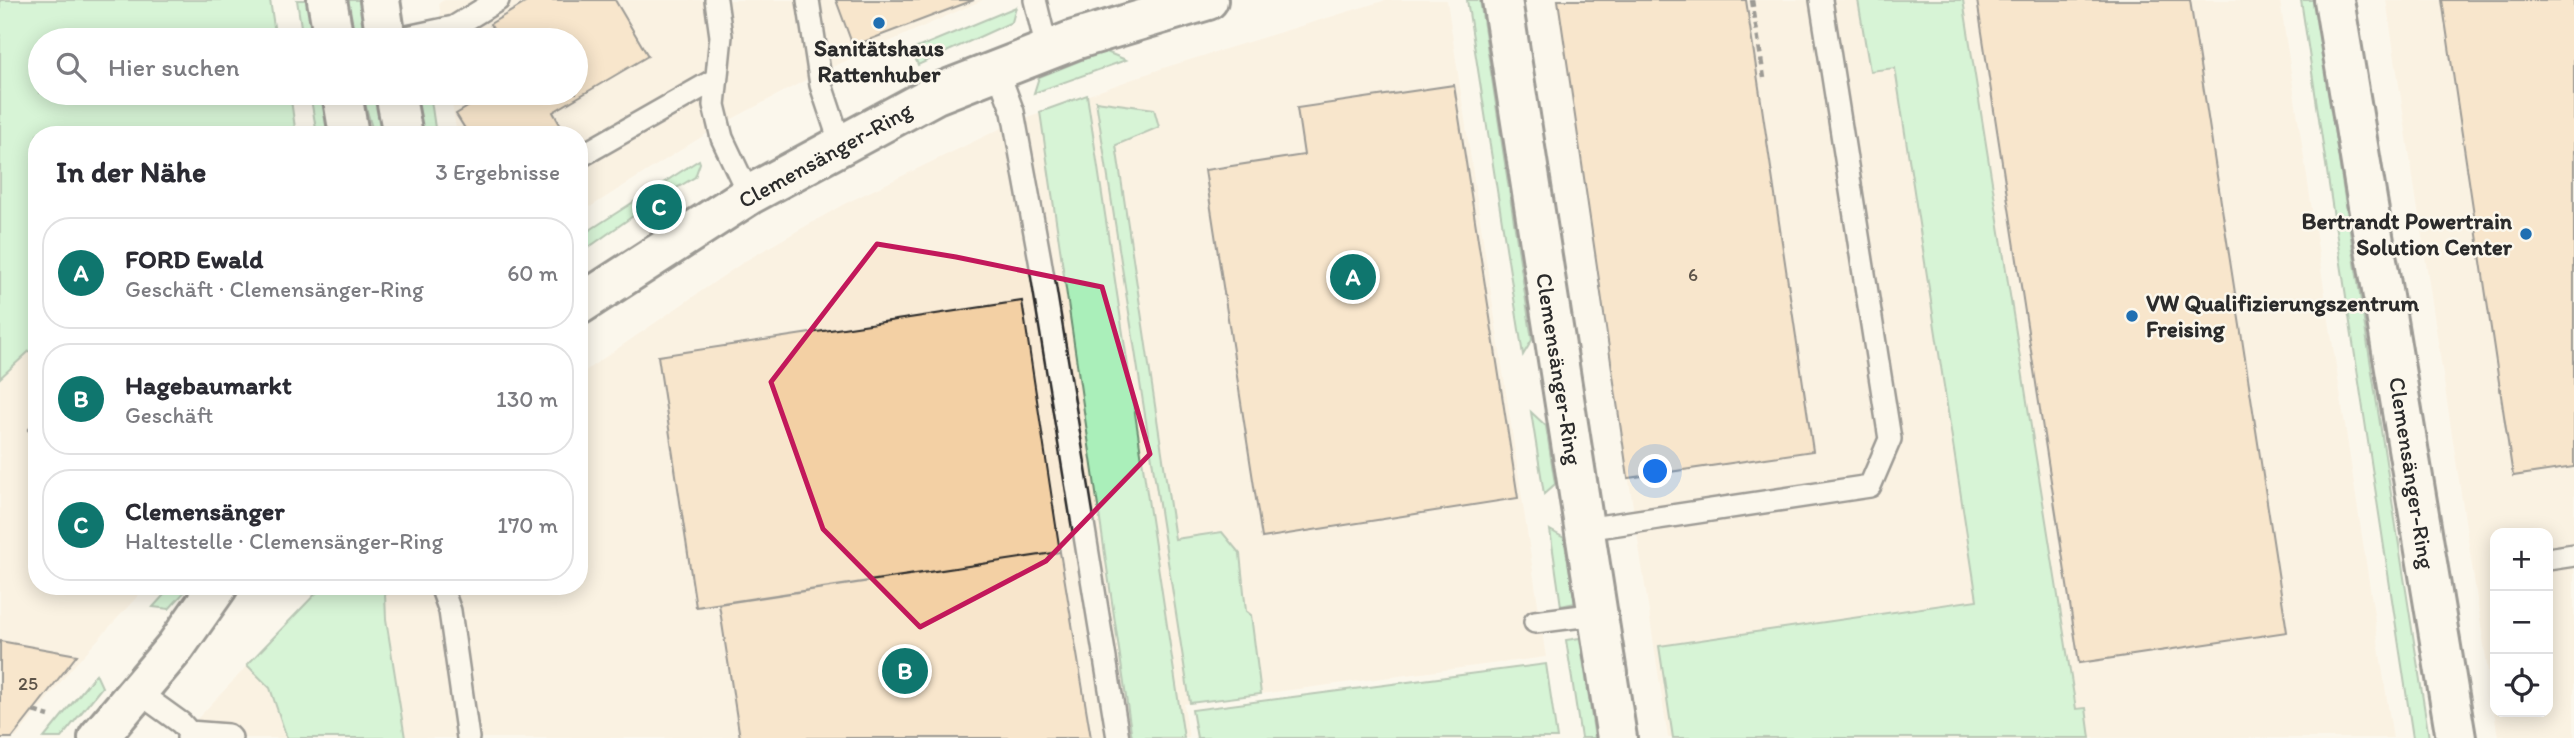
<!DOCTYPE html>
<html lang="de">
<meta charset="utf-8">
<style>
:root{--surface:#fff;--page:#f7f7f7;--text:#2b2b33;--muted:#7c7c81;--line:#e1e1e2;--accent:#0f766e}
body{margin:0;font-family:Itim,sans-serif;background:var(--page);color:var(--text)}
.controls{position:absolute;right:21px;bottom:21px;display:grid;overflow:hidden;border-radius:14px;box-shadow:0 4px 18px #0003}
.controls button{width:63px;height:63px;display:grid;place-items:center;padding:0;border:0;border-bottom:2px solid var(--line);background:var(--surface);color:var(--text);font:35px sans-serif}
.you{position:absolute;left:1656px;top:472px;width:24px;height:24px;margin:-18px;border:5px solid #fff;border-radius:50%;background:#1a73e8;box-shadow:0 0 0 10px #1a73e833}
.badge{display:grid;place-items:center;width:46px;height:46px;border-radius:50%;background:var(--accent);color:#fff;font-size:23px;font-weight:700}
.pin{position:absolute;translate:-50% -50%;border:4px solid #fff;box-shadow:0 2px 7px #0006}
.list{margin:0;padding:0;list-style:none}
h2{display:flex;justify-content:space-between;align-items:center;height:91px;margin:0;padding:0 28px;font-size:30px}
h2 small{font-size:23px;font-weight:400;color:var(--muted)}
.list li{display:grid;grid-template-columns:46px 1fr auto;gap:21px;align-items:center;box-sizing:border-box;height:112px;margin:0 14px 14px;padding:0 14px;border:2px solid var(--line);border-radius:28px}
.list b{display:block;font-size:26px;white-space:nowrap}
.list p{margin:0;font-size:23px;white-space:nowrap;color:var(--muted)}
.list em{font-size:23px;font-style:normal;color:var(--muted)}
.icon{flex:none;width:38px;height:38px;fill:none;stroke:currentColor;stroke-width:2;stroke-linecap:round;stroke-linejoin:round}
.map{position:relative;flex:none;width:2574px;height:738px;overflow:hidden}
.search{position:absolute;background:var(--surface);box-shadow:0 4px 18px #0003;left:28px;top:28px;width:560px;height:77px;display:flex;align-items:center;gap:18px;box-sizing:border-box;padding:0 24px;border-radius:38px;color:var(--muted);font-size:26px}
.panel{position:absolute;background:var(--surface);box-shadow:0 4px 18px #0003;left:28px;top:126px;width:560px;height:469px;border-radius:28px}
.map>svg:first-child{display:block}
</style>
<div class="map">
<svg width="2574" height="738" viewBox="0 0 2574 738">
<rect width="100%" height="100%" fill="#fbf7ec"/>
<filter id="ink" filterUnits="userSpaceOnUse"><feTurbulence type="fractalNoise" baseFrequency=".0143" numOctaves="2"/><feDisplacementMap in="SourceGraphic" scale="14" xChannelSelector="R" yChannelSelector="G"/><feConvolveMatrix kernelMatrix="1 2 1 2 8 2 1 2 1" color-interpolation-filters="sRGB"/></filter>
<g filter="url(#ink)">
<!-- built -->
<path fill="#f9ebd6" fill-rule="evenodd" d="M444 0H983L819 73 719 126 579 214V135H457L450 93H576V40H443L439 3Z
M1386 0H1447L1546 657 1184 704 1189 738H179L323 586H579V375L745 261 844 204 1014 122 1163 68Z
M1556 0H2280L2393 738H1668Z
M2386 0H2574V738H2498ZM2495 533H2548V712H2495Z
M37 250V586H147L72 668 16 738H0V282Z"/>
<!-- green -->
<path fill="#aaefba" stroke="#6a8d72" stroke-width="2" d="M0 0H270L276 40H40V93H290L296 135H37V344L0 378Z
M297 0H310L316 40H303Z
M343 0H359L366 40H350Z
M1467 0H1480L1532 340 1523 355Z
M1858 0H1963L2076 709 2086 708 2090 738H1673L1659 646 1977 600 1895 68 1870 71Z
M2301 0H2314L2429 738H2413Z
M1016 7 1012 22 918 65 912 50Z
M1104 51 1126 60 1034 93 1039 77Z
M310 93H325L331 135H317Z
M362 93H379L388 135H374Z
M416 93H430L436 135H423Z
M1087 95 1184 738H1132L1040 112Z
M1096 101 1154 109 1159 127 1116 145 1175 539 1222 532 1240 554 1246 611 1251 615 1261 694 1190 703Z
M699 160 700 163 695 177 653 202 579 254V237Z
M1531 412 1546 426 1555 484 1544 494Z
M1550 530 1564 538 1575 603 1561 606Z
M172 586H190L169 609 153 607Z
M323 586H408V589L385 594 386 619 405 738H287L270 688 247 665Z
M1580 638 1595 738H1581L1566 640Z
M1546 664 1557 738H1197L1192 710Z
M96 674 102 687 61 738H44Z"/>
<!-- building -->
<path fill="#f3d0a4" stroke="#2b2b2b" stroke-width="2" d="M530 0H615L648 56 553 112 566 135H469L456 114 471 105 463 93H576V40H489L497 35 490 24Z
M836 0H974L853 46Z
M1558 0H1746L1813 451 1628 478Z
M1977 0H2190L2287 632 2079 663Z
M2442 0H2574V467L2513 476Z
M1454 85 1518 498 1262 538 1205 170 1304 155 1297 108Z
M1022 301 1060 552 696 607 658 356Z
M37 421V439L28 430Z
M1060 552 1091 738H740L719 604Z
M0 641 77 655 12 738H0Z"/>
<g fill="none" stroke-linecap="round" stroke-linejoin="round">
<!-- lane casing -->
<g stroke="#2b2b2b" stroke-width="26">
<path id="lane" d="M716 0 721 36 714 105 722 138 749 195
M808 0 821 85 841 145
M1035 0 1047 50
M393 40 454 27 498 0
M997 69 1013 112 1040 260 1118 738
M579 157 716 79
M1585 529 1870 486 1890 439 1821 0
M2548 559 2574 555
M441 586 450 611 468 738
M1535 622 1598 614
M138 692 181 723 189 732 188 738
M189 732 228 735 231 738"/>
</g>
<!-- street casing -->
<g stroke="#2b2b2b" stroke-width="44">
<path id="street" d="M327 0 334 40
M380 0 386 40
M1502 0 1617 738
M2334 0 2456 738
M342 93 349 135
M395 93 403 135
M579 305 749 195 936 94 1074 40 1208 0
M98 738 176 646 218 586"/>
</g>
<!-- path -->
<path stroke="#2b2b2b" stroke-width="4.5" stroke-dasharray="7 5" stroke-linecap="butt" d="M1752 0 1764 78
M33 711 49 716"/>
<!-- lane -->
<use href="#lane" stroke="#fbf7ec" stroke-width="21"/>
<!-- street -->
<use href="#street" stroke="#fbf7ec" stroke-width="38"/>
</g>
</g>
<!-- marked area -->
<path d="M0 0H2574V738H0ZM877 244 956 257 1102 287 1150 454 1046 561 920 627 823 529 771 382Z" fill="#fbf7ec" fill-opacity=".55" fill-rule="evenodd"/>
<path fill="none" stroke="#c2185b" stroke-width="5" stroke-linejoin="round" d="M877 244 956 257 1102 287 1150 454 1046 561 920 627 823 529 771 382Z"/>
<!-- markers -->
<g fill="#1f6fb2" stroke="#fbf7ec" stroke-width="2.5">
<circle cx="879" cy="23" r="7"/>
<circle cx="2526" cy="234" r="7"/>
<circle cx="2132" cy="316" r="7"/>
</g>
<g text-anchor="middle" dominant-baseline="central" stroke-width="5" stroke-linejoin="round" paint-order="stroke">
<!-- number labels -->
<g font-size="19" fill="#5d5449">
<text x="1693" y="274">6</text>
<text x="28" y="683">25</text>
</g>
<!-- poi labels -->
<g font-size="23" font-weight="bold" fill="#2b2b2b" stroke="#fbf7ec">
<text x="879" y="48">Sanitätshaus<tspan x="879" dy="26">Rattenhuber</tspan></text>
<text x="2512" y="221" text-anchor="end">Bertrandt Powertrain<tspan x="2512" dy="26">Solution Center</tspan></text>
<text x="2146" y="303" text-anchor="start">VW Qualifizierungszentrum<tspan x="2146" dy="26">Freising</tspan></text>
</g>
<!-- street labels -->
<g font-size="23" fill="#2b2b2b" stroke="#fbf7ec">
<text transform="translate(825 155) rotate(-29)">Clemensänger-Ring</text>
<text transform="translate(1559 369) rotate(81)">Clemensänger-Ring</text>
<text transform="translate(2412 473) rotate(81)">Clemensänger-Ring</text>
</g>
</g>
</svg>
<div class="controls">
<button>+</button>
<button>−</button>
<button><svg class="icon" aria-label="locate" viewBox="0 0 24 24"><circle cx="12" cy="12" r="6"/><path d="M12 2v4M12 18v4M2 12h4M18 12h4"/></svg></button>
</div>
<div class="you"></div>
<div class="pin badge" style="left:1353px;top:277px">A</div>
<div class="pin badge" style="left:905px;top:671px">B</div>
<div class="pin badge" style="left:659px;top:207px">C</div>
<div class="search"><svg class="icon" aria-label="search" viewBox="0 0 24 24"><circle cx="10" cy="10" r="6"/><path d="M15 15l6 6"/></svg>Hier suchen</div>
<section class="panel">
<h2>In der Nähe<small>3 Ergebnisse</small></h2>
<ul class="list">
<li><span class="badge">A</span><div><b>FORD Ewald</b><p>Geschäft · Clemensänger-Ring</p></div><em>60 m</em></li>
<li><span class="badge">B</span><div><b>Hagebaumarkt</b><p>Geschäft</p></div><em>130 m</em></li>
<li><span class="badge">C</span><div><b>Clemensänger</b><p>Haltestelle · Clemensänger-Ring</p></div><em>170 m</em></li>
</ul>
</section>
</div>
